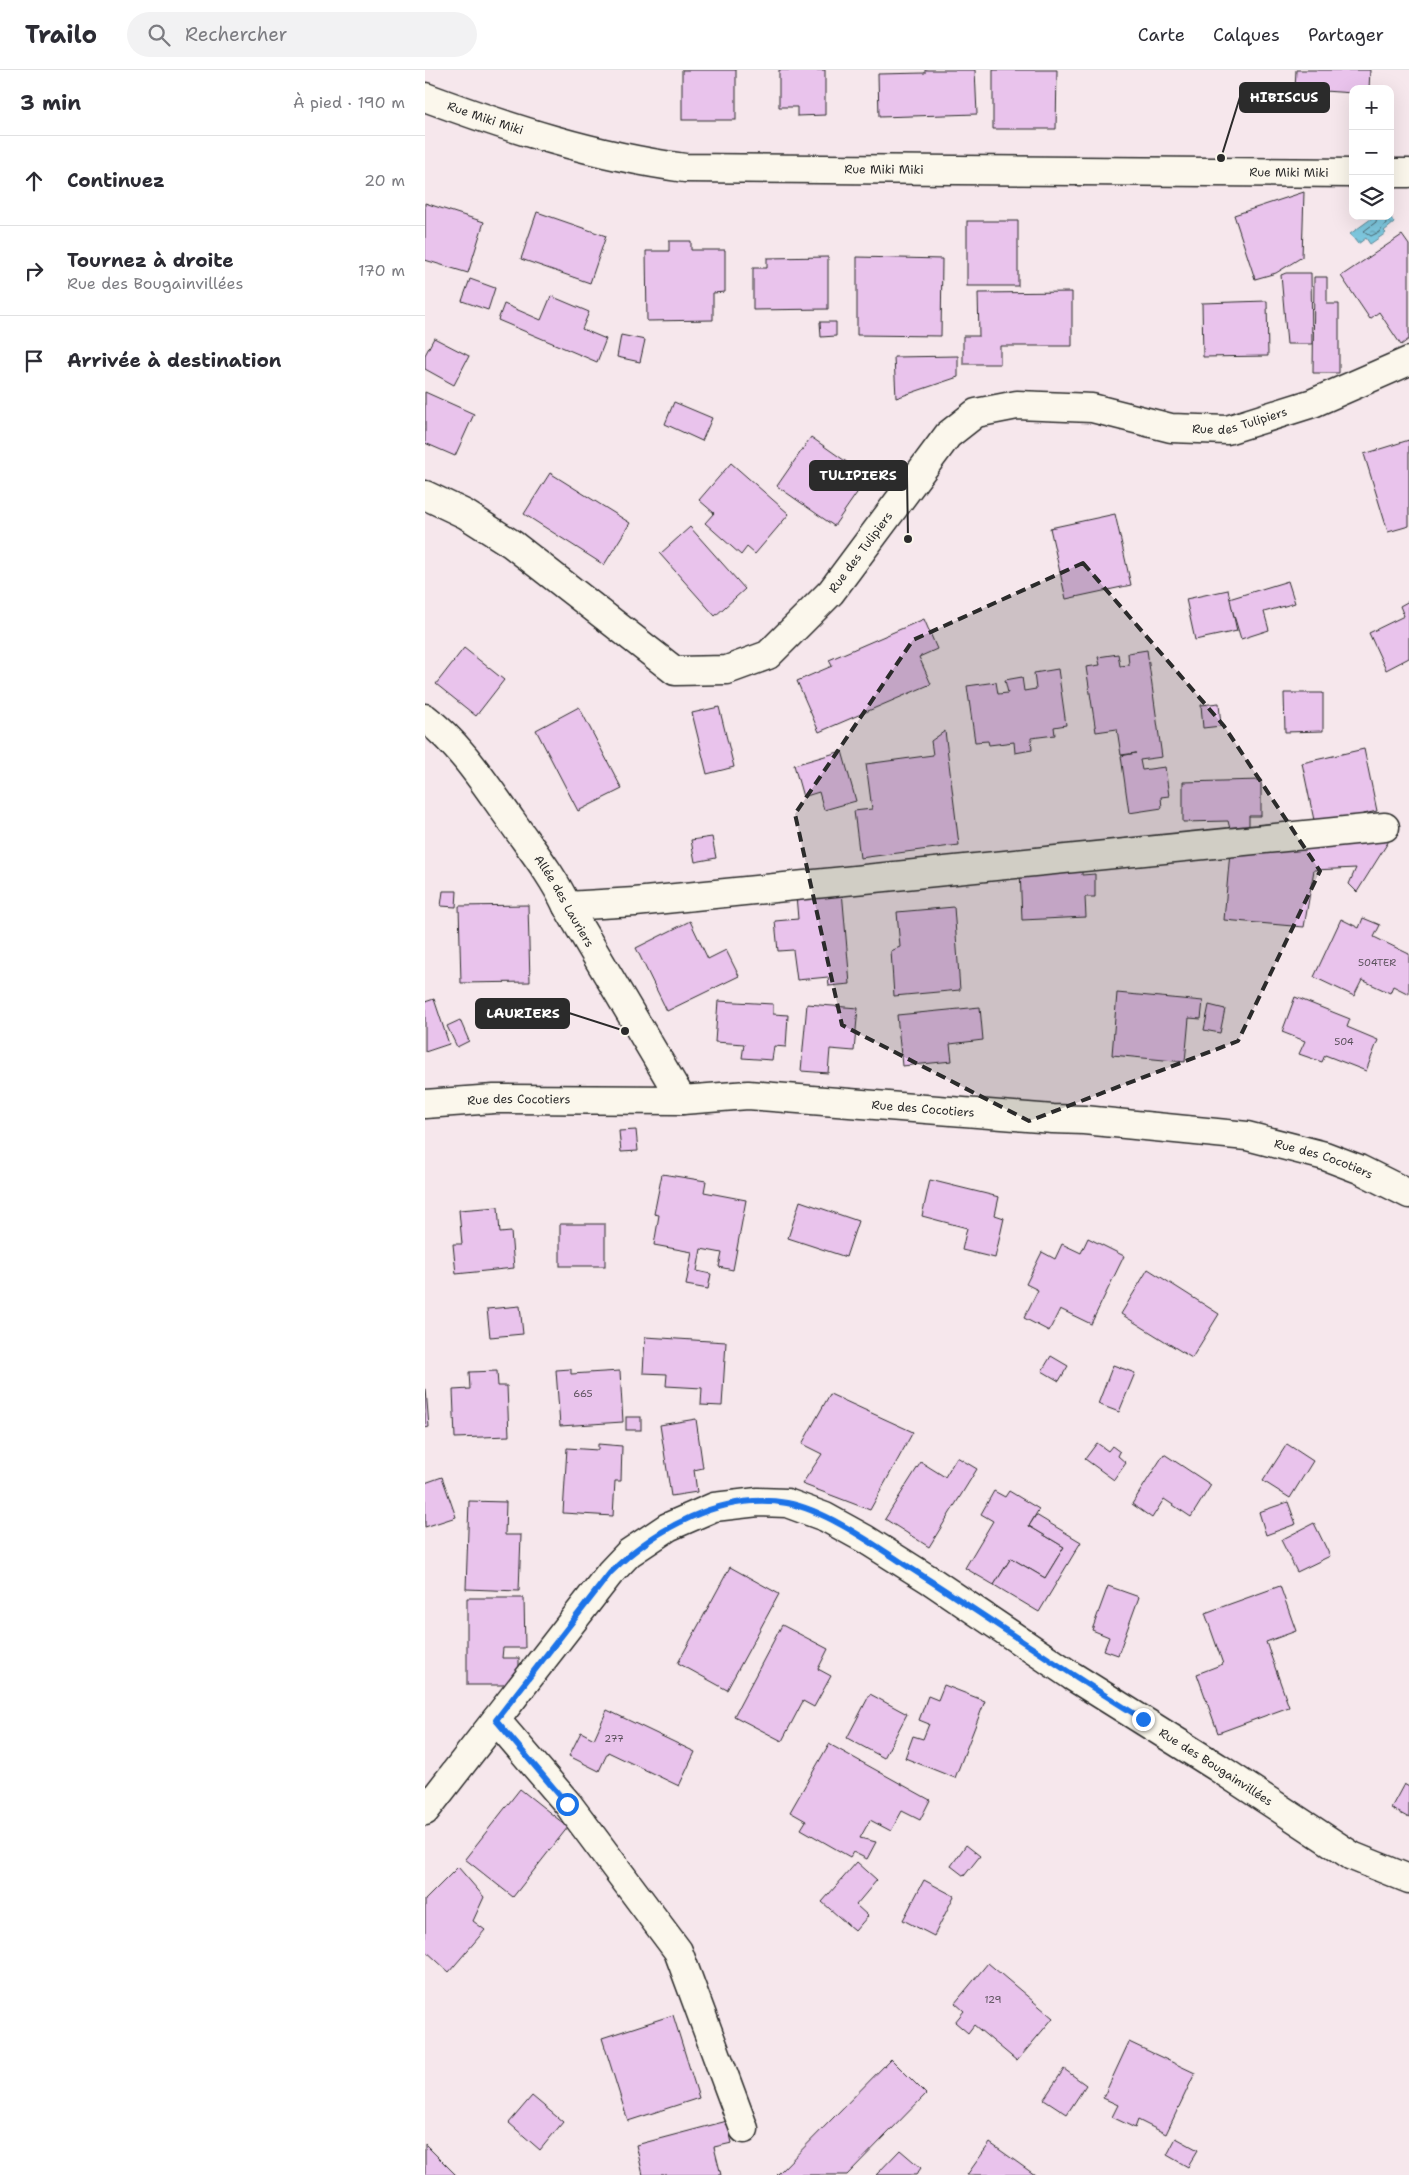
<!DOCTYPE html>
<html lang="fr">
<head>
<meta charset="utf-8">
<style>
  body { margin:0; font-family:"Shantell Sans",sans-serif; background:#f2f2f3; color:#2b2b33 }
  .controls { position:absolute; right:15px; top:15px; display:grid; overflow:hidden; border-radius:10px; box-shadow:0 5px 20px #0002 }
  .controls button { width:45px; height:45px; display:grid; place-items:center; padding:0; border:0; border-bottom:1px solid #e1e1e2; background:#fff; color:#2b2b33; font:25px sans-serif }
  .stop { position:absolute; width:15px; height:15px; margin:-11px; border:4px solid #1a73e8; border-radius:50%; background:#fff }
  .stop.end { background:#1a73e8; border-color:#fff; box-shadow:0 1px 5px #0008 }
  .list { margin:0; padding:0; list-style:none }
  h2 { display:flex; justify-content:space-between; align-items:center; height:65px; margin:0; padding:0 20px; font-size:21px }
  h2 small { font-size:16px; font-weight:400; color:#7c7c81 }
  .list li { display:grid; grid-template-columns:32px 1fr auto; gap:15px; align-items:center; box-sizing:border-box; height:90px; padding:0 20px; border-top:1px solid #e1e1e2 }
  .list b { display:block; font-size:19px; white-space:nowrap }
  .list p { margin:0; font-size:16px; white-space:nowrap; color:#7c7c81 }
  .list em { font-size:16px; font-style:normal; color:#7c7c81 }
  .icon { flex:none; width:28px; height:28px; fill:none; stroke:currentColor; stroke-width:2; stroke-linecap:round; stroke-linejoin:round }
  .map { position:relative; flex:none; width:984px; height:2105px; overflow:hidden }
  header { display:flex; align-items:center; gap:30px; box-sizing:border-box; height:70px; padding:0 25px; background:#fff; border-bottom:1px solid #e1e1e2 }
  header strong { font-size:24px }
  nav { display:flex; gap:28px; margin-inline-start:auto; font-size:18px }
  .search { width:350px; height:45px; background:#f2f2f3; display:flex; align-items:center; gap:12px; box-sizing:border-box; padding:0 18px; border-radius:28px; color:#7c7c81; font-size:19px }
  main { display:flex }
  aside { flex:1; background:#fff }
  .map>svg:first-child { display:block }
  .water { fill:url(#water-ripples); stroke:#5d8997 }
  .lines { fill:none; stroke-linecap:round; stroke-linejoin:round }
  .shore { stroke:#4c6a73; stroke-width:1 }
  .building { fill:#e9c3ec; stroke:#2b2b2b }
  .minor-casing { stroke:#2b2b2b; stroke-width:31 }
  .minor { stroke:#fbf7ec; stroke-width:28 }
  .route { stroke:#1a73e8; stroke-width:6 }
  .marked { fill:#2b2b2b; fill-opacity:0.2; stroke:#2b2b2b; stroke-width:4; stroke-dasharray:10 6; stroke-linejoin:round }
  .labels { text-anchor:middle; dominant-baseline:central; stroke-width:5; stroke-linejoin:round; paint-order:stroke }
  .number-label { font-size:10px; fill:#5a515b }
  .street-label { font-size:12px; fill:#2b2b2b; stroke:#fbf7ec }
  .leader { fill:none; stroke:#2b2b2b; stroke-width:2 }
  .callout-dot { fill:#2b2b2b; stroke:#fbf7ec; stroke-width:2 }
  .callout { fill:#2b2b2b; stroke:#2b2b2b; stroke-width:2 }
  .callout-label { font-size:14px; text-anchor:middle; font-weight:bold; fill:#fff }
</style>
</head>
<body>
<header>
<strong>Trailo</strong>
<div class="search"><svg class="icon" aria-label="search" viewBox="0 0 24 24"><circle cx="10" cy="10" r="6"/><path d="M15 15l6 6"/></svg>Rechercher</div>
<nav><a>Carte</a><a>Calques</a><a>Partager</a></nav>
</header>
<main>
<aside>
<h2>3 min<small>À pied · 190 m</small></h2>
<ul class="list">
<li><svg class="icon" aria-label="ahead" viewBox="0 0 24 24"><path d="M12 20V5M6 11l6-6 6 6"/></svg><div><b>Continuez</b></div><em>20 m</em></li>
<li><svg class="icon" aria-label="right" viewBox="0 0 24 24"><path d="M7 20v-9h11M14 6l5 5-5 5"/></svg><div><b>Tournez à droite</b><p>Rue des Bougainvillées</p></div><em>170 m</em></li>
<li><svg class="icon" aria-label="arrive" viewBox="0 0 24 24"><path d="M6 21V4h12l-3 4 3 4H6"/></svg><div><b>Arrivée à destination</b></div></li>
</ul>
</aside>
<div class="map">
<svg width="984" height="2105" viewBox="0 0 984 2105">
  <defs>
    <pattern id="water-ripples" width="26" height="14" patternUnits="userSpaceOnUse" patternTransform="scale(1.25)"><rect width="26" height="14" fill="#7ec8df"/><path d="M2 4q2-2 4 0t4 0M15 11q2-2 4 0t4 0" fill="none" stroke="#67a3b5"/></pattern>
  </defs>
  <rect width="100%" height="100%" fill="#f6e7ec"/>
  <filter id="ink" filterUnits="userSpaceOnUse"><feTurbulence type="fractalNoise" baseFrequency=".02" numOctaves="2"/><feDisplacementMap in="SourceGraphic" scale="10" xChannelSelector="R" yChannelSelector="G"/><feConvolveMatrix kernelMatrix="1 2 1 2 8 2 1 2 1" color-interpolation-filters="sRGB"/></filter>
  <g filter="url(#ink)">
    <!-- water -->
    <polygon class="water" points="950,146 965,146 969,153 959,161 961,163 945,174 941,168 933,174 925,164"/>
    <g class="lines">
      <!-- shore -->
      <polyline class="shore" points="952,146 951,152 939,161 946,166 954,162 961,153 960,146"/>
    </g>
    <!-- building -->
    <g class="building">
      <rect x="257" y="0" width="54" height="50"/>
      <polygon points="354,0 400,0 400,45 372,46 372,37 354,37"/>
      <polygon points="500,0 550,0 552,44 454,47 453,4 500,3"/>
      <polygon points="568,0 632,0 631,59 568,59"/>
      <polygon points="871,0 945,0 944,19 928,19 928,23 870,19"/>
      <polygon points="879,122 877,187 851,203 830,209 809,145"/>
      <polygon points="0,133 59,152 43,203 0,190"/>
      <polygon points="112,142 181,166 165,213 96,189"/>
      <rect x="542" y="151" width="51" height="65"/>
      <polygon points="977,165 984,175 984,269 976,275 954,242 945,249 916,206"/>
      <polygon points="244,171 266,171 266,180 300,180 300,222 288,223 288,250 222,251 221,181 244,181"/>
      <polygon points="403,187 403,239 328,240 328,198 342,198 342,188"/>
      <polygon points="432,187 517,189 516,266 432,265"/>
      <polygon points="861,203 886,203 887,274 862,274 856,205"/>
      <polygon points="889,207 902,207 902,234 914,234 914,303 888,303"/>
      <polygon points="45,209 70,218 63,240 37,231"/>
      <polygon points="647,222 647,276 575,276 575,294 538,294 538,266 554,266 553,223"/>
      <polygon points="126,226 164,242 157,259 181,269 172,292 73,250 79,234 116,250"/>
      <polygon points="842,231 843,286 778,287 777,233"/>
      <polygon points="395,252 411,252 411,266 396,267"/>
      <polygon points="196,265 220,270 215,292 192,287"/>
      <polygon points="9,268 44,286 29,315 0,299 0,285"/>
      <polygon points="533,286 533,307 471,328 469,287"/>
      <polygon points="0,322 49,344 30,386 0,373"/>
      <polygon points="249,332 287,348 277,371 240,354"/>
      <polygon points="386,367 443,407 409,456 352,416"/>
      <polygon points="984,370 984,456 963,462 939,384"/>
      <polygon points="306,393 364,444 330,484 322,477 316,485 280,453 289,443 274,430"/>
      <polygon points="125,403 205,453 179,495 99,444"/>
      <polygon points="690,444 706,515 641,529 625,458"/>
      <polygon points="265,457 320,519 290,546 235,484"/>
      <polygon points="863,511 870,533 839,542 844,560 816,569 804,529"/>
      <polygon points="803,520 812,561 770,570 761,529"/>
      <polygon points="984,531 984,588 961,600 944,563 979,546 975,536"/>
      <polygon points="499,549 512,579 494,587 506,614 394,662 372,611 407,596 404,590"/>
      <polygon points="39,578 79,610 51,646 11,614"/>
      <polygon points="722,580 737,687 715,690 717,700 740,697 744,726 736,727 737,738 704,743 696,686 711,683 696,685 692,659 671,662 661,597 675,595 673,587 693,584 695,596 704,595 703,583"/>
      <polygon points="633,599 641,655 629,657 630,665 606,668 607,680 590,683 589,672 564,675 563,671 550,672 542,616 571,612 573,624 583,623 580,610 597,607 599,621 611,619 609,603"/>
      <polygon points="859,623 898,623 898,661 860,662"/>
      <polygon points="794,633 796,656 778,658 776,635"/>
      <polygon points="154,637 197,719 153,741 111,660"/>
      <polygon points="294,637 309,697 282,704 267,643"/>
      <polygon points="520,661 534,775 435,788 429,741 447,739 441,694 508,685 506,671"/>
      <polygon points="939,679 952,741 890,755 877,693"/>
      <polygon points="417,681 431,731 399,740 394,722 378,727 369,695"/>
      <polygon points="836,710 836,746 824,746 824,758 805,759 803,751 758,752 758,712"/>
      <polygon points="967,766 932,822 924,814 931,798 889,800 879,857 799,850 805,782"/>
      <polygon points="287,767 291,788 270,792 266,770"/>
      <polygon points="657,796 657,805 670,804 670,827 660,827 661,847 597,850 595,799"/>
      <polygon points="18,821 32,821 31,837 16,836"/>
      <polygon points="417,821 425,914 404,916 403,907 372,910 368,880 353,881 350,851 373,849 371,825"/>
      <polygon points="103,835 105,912 36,913 34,836"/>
      <polygon points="529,837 535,920 469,926 466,881 475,877 472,842"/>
      <polygon points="938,848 955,855 949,867 984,884 984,924 968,916 965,923 937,910 929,926 889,907 916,849 934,858"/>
      <polygon points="265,851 283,889 301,880 314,906 242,941 211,878"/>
      <polygon points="692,923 778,931 776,949 764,948 760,992 687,985"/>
      <polygon points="870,927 925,949 922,957 953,970 941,1001 900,985 897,992 874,984 880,971 857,962"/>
      <polygon points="9,929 24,974 0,982 0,932"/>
      <polygon points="293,931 348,934 348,944 363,945 361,977 349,976 347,990 317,988 319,974 290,972"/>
      <polygon points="382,934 433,938 429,981 405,979 403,1003 376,1001"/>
      <polygon points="784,935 800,939 795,963 779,960"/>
      <polygon points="555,937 558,970 525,974 527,991 477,996 472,945"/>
      <polygon points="35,950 44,971 32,977 22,956"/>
      <polygon points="211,1060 213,1081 196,1082 194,1061"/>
      <polygon points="237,1104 281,1111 279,1122 321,1130 308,1200 294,1197 297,1183 276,1179 272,1201 286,1204 283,1219 261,1215 267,1182 229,1175 234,1145 229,1144"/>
      <polygon points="505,1110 574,1127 570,1145 579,1148 570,1188 537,1180 542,1158 497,1146"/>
      <polygon points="375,1131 433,1151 421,1187 363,1168"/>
      <polygon points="73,1137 75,1163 86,1162 89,1198 31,1204 28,1174 37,1174 34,1140"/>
      <rect x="135" y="1154" width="45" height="42"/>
      <polygon points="663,1168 699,1186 666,1254 635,1239 624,1261 599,1248 613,1220 601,1214 617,1182 630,1189 637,1174 656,1183"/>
      <polygon points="723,1199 794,1244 767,1288 696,1244"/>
      <polygon points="95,1236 98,1264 65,1267 62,1239"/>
      <polygon points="220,1267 301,1272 297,1336 276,1335 277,1318 241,1316 242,1304 218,1303"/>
      <polygon points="626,1286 643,1296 634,1311 617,1301"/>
      <polygon points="688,1295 710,1303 694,1342 673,1334"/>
      <polygon points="146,1299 146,1304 195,1301 198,1352 135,1356 131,1300"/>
      <polygon points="72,1301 73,1316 82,1316 84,1366 30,1368 28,1320 45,1319 44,1302"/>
      <polygon points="1,1319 4,1357 0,1358 0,1319"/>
      <polygon points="405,1324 488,1362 445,1440 377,1414 397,1384 377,1374"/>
      <rect x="201" y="1347" width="15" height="13"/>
      <polygon points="271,1349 278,1398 269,1400 272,1422 246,1426 235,1355"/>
      <polygon points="672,1373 683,1381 687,1376 695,1382 693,1386 701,1393 689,1410 660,1389"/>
      <polygon points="173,1374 197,1376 196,1411 190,1411 188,1446 138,1443 142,1378 173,1380"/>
      <polygon points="862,1374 888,1391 865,1428 838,1411"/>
      <polygon points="739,1384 786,1415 766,1447 739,1429 727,1448 707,1434"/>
      <polygon points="532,1387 552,1399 504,1477 460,1449 496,1392 520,1407"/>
      <polygon points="17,1407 31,1447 0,1457 0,1413"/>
      <polygon points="569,1421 580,1427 584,1421 614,1439 604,1456 639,1477 620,1508 586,1488 569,1515 540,1498 568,1451 556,1444"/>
      <polygon points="44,1431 81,1432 80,1465 96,1465 94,1521 41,1519"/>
      <polygon points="863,1432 871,1454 841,1465 834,1442"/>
      <polygon points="611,1445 656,1472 614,1542 569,1515 586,1488 620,1508 639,1477 604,1456"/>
      <polygon points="889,1453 905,1486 872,1502 856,1470"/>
      <polygon points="305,1497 354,1524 302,1620 253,1593"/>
      <polygon points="683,1516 714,1527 693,1585 679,1580 684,1567 667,1560"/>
      <polygon points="855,1516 871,1561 841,1572 864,1637 793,1663 772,1604 798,1594 780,1543"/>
      <polygon points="42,1528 99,1528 100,1578 78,1578 77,1588 94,1588 94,1615 42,1615"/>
      <polygon points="357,1555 403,1579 393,1599 406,1606 389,1637 378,1631 357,1671 309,1646"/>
      <polygon points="519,1615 560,1631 530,1708 480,1688 488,1666 498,1669 504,1654 494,1650 503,1626 513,1630"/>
      <polygon points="445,1624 482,1644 459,1688 422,1668"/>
      <polygon points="182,1640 270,1682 254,1716 183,1682 174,1701 144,1686 156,1662 169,1669"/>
      <polygon points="404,1674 505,1730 495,1750 477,1741 466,1761 445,1750 435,1768 451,1772 442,1789 428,1782 425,1787 376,1759 381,1751 365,1742"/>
      <polygon points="979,1714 984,1717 984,1748 966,1738"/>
      <polygon points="95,1719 143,1757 88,1827 40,1789"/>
      <polygon points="541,1775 555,1786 539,1806 526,1796"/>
      <polygon points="432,1792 452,1810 431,1835 443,1846 430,1861 397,1832"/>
      <polygon points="33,1797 59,1827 48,1851 60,1860 24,1902 0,1880 0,1830"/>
      <polygon points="499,1810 529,1826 509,1866 478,1850"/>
      <polygon points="563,1893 628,1948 592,1991 549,1955 543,1963 530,1952 539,1941 530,1933"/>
      <polygon points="248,1945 274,2028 203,2051 177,1968"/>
      <polygon points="704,1972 770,2003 741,2064 713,2050 710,2058 687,2047 693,2035 678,2028"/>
      <polygon points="466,1989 501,2024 422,2105 352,2105"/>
      <polygon points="639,1999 661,2015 642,2044 619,2029"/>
      <polygon points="107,2026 138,2052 115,2080 84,2053"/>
      <polygon points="302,2051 307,2073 289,2077 296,2105 218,2105 211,2075"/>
      <polygon points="751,2068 773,2080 763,2097 742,2085"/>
      <polygon points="565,2073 610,2105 542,2105"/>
      <polygon points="0,2074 31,2105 0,2105"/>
      <polygon points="475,2080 496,2098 491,2105 451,2105"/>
    </g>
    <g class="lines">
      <defs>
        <g id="minor">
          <path id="s1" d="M0 27C84 58 170 86 260 98L928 103"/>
          <polyline points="965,103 984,103"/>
          <path id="s2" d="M0 425 40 444 87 474 250 601 302 600 343 585 406 522 523 365 551 343 592 335 667 338 746 358 802 360 888 333 984 291"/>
          <path id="s3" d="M0 648C36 675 62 717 88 753 107 780 128 806 142 836L257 1030"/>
          <polyline points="142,836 210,832 960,757"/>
          <path id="s4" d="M0 1034 69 1029 257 1030 323 1025 628 1049 659 1050 822 1066 900 1086 934 1099 984 1124"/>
          <polyline points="71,1650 143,1734 253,1881 319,2059"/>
          <path id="s5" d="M0 1741 185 1503 204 1483 243 1457 289 1437 333 1432 362 1433 400 1447 440 1469 505 1510 647 1606 792 1697 927 1786 984 1809"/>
        </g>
      </defs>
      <!-- minor casing -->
      <use href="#minor" class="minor-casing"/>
      <!-- minor -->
      <use href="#minor" class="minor"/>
    </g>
  </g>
  <g class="lines" filter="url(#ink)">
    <!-- route -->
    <path class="route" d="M142 1734 71 1650 185 1503C229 1459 298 1421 362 1433 400 1440 447 1473 479 1494 560 1545 637 1600 718 1649"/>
  </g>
  <!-- marked area -->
  <path class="marked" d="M658 493 799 656 895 801 813 971 604 1051 417 955 370 744 488 570Z"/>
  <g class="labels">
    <!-- number labels -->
    <g class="number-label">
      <text x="952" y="892">504TER</text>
      <text x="919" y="971">504</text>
      <text x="158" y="1323">665</text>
      <text x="189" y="1668">277</text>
      <text x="568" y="1929">129</text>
    </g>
    <!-- street labels -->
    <g class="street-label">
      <text stroke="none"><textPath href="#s1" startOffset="64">Rue Miki Miki</textPath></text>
      <text stroke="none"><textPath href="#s1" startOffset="469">Rue Miki Miki</textPath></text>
      <text stroke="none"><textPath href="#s1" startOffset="874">Rue Miki Miki</textPath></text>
      <text stroke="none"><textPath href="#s2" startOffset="991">Rue des Tulipiers</textPath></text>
      <text stroke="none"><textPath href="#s2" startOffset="541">Rue des Tulipiers</textPath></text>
      <text stroke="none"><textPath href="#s3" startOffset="231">Allée des Lauriers</textPath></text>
      <text stroke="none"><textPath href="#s4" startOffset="94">Rue des Cocotiers</textPath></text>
      <text stroke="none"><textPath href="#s4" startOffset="499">Rue des Cocotiers</textPath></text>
      <text stroke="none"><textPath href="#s4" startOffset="904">Rue des Cocotiers</textPath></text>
      <text stroke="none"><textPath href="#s5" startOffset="1004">Rue des Bougainvillées</textPath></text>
    </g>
  </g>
  <!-- callouts -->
  <path class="leader" d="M796 88L815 27M483 469L482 406M200 961L144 943"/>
  <g class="callout-dot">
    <circle cx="796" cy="88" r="5"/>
    <circle cx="483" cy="469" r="5"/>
    <circle cx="200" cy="961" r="5"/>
  </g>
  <g class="callout">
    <rect x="815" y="13" width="89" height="29" rx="5"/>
    <rect x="385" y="391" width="97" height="29" rx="5"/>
    <rect x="51" y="929" width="93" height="29" rx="5"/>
  </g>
  <g class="callout-label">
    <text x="859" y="32">HIBISCUS</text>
    <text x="433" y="410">TULIPIERS</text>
    <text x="98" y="948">LAURIERS</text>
  </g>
</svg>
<div class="controls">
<button>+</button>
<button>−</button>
<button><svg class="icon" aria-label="layers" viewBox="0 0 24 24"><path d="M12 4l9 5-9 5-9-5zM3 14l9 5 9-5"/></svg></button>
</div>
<div class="stop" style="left:142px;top:1734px"></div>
<div class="stop end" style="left:718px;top:1649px"></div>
</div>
</main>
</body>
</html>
